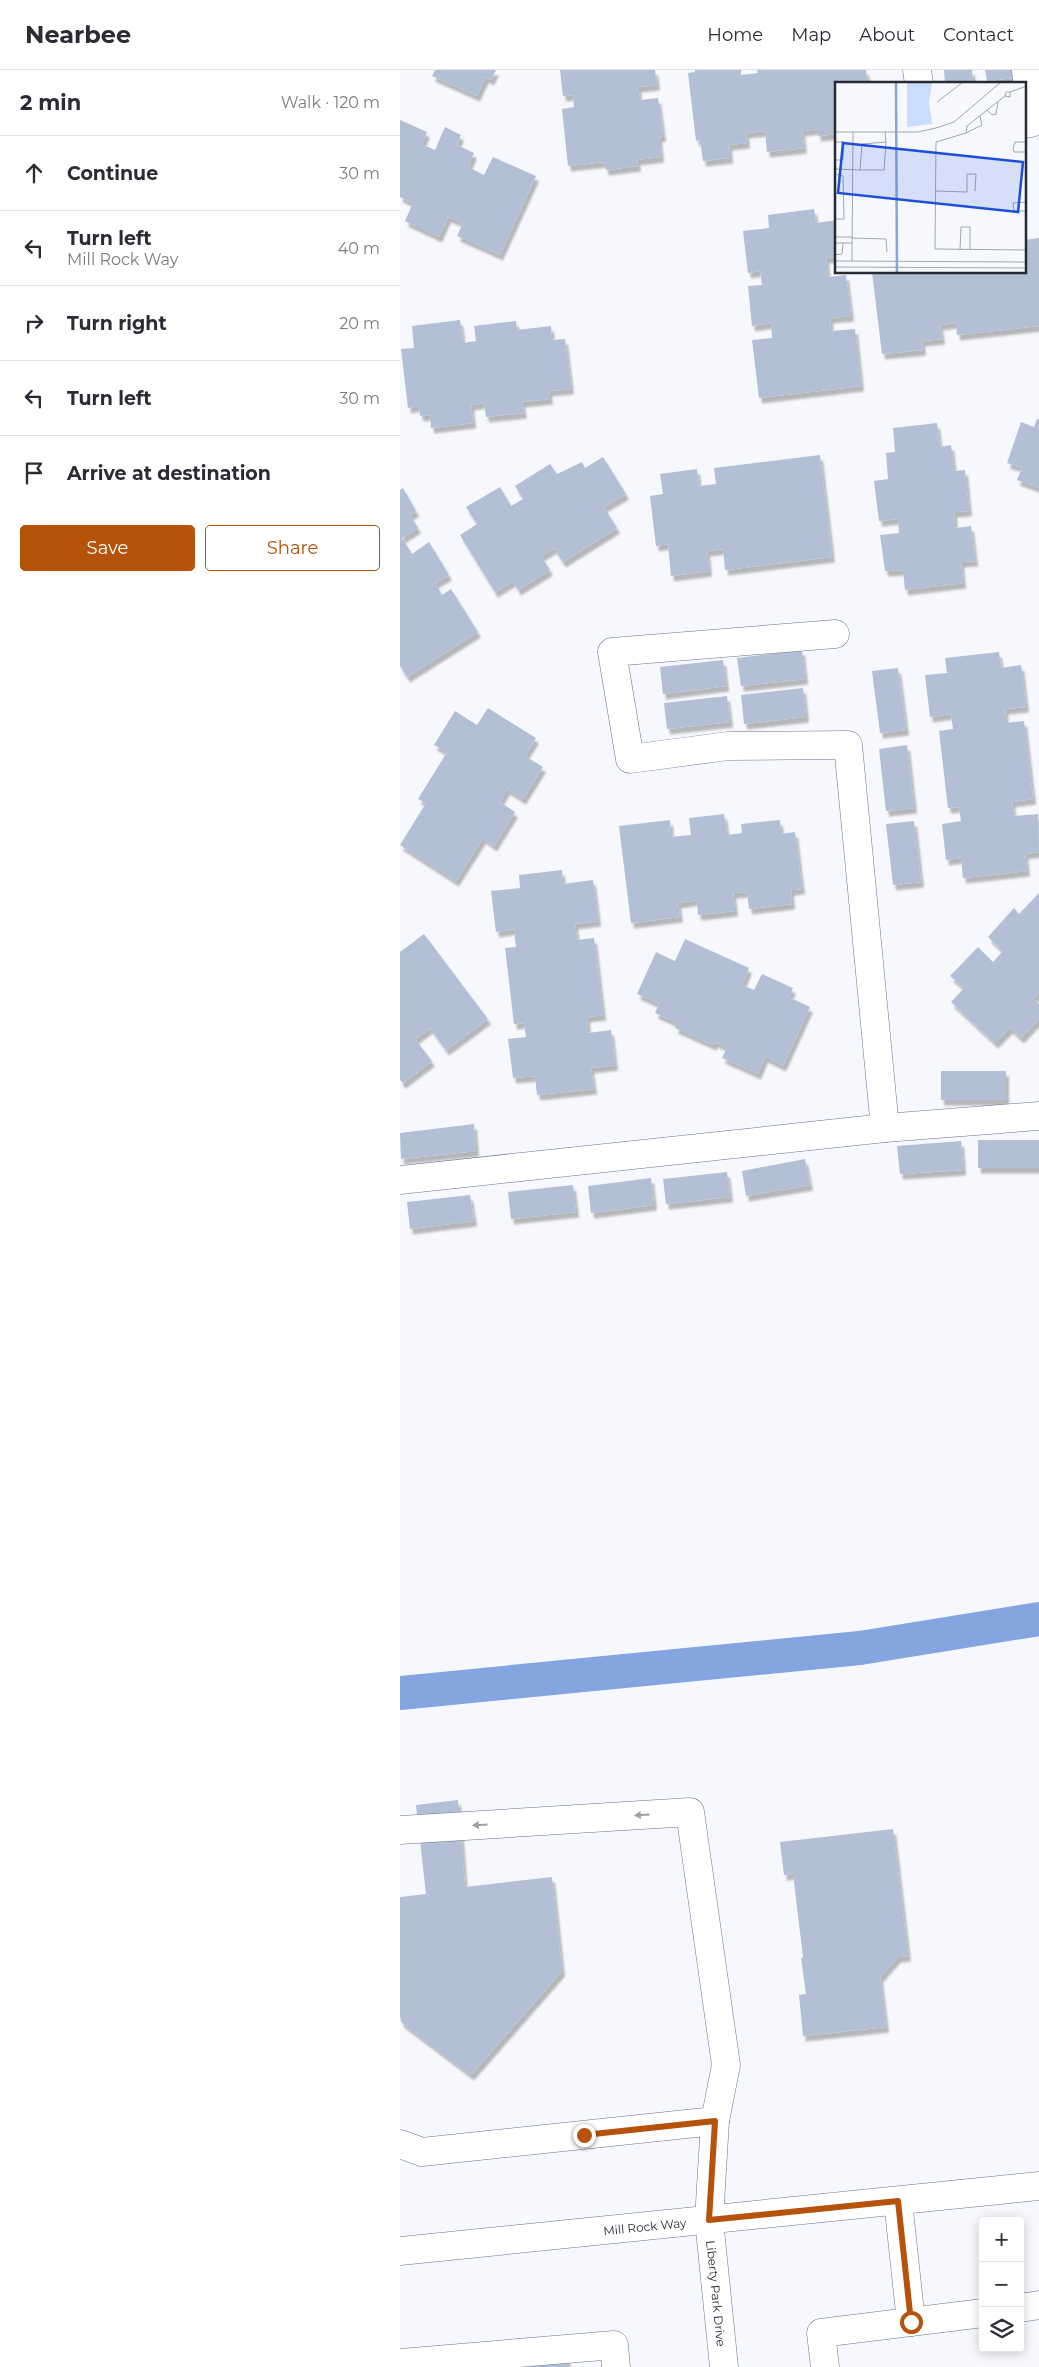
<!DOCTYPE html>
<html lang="en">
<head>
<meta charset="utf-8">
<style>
  body { margin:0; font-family:Montserrat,sans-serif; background:#f2f2f3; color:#2b2b33 }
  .controls { position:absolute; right:15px; bottom:15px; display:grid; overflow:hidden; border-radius:5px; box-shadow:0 2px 12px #0003 }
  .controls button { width:45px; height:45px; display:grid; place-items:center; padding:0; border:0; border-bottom:1px solid #e1e1e2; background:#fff; color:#2b2b33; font:25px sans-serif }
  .stop { position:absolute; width:15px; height:15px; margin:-11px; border:4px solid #b45309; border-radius:50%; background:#fff }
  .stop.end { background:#b45309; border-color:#fff; box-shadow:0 1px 5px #0008 }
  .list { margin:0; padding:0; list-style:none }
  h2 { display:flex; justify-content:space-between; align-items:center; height:65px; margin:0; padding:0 20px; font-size:21px }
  h2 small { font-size:16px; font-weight:400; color:#7c7c81 }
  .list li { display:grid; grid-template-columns:32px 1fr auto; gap:15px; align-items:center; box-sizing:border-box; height:75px; padding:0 20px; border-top:1px solid #e1e1e2 }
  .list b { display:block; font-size:19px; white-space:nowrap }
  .list p { margin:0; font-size:16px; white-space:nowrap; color:#7c7c81 }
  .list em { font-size:16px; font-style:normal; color:#7c7c81 }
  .actions { display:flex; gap:10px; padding:15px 20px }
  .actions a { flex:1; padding:11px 0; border:1px solid #b45309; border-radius:5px; text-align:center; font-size:18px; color:#b45309 }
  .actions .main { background:#b45309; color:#fff }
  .icon { flex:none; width:28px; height:28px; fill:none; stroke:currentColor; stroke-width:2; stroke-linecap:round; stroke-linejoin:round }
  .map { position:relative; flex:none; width:639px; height:2297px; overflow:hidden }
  header { display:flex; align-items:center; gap:30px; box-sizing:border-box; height:70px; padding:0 25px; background:#fff; border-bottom:1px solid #e1e1e2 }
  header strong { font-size:24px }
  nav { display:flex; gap:28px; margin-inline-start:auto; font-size:18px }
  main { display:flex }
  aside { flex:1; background:#fff }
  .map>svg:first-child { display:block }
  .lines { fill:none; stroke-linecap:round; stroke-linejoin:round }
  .canal { stroke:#84a5df; stroke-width:34 }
  .building { fill:#b3bfd5; filter:url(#shadow) }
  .minor-casing { stroke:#697488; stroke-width:29 }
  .minor { stroke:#fff; stroke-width:28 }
  .oneway { fill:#9da0a3 }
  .route { stroke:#b45309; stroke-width:6 }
  .labels { text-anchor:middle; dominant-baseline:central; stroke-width:4; stroke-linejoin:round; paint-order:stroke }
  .street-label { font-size:12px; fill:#262b33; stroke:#fff }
  .inset-river { fill:none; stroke:#84a5df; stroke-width:2.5 }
  .inset-road { fill:none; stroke:#a3a6ac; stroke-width:1 }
  .view { fill:#1d4ed8; fill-opacity:0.15; stroke:#1d4ed8; stroke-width:2.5 }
  .inset-edge { fill:none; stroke:#262b33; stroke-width:2.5 }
</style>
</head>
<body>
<header>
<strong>Nearbee</strong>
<nav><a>Home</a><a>Map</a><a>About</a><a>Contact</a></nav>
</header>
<main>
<aside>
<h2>2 min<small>Walk · 120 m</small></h2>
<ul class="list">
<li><svg class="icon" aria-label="ahead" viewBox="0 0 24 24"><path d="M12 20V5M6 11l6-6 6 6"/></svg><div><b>Continue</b></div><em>30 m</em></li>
<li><svg class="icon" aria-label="left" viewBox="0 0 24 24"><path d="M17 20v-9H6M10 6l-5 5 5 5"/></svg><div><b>Turn left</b><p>Mill Rock Way</p></div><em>40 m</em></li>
<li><svg class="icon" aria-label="right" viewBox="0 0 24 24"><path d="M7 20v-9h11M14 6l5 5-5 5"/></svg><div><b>Turn right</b></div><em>20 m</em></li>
<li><svg class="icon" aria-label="left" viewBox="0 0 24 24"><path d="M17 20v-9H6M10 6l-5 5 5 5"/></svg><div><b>Turn left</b></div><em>30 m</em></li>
<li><svg class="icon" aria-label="arrive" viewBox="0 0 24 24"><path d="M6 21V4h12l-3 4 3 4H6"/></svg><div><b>Arrive at destination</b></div></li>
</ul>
<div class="actions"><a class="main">Save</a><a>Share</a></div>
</aside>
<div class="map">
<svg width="639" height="2297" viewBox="0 0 639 2297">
  <defs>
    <filter id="shadow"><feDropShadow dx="3" dy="5.5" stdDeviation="1" flood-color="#0004"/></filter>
  </defs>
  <rect width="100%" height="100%" fill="#f6f8fd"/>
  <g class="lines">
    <!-- canal -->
    <polyline class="canal" points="0,1623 460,1578 639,1549"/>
  </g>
  <!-- building -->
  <g class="building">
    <polygon points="35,0 96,0 91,10 86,7 77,26 32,6"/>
    <polygon points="160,0 255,0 257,15 238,17 240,30 258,28 263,66 259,67 261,87 237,90 238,96 206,100 204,92 168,96 162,39 174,37 173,25 163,26"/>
    <polygon points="295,0 341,0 341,5 358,3 357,0 466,0 468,14 437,14 437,64 418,66 417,59 402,61 404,78 367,82 365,61 346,63 347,73 329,75 330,88 303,91 300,70 296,71 288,3 295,2"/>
    <polygon points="544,0 572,0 573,13 545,14"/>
    <polygon points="585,0 613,0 614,8 587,11"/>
    <polygon points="0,50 27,62 22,74 35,80 45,57 61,65 57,75 74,83 68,97 84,105 93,87 136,106 100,185 57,166 63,153 48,147 39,167 5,151 13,133 0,127"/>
    <polygon points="414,139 416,153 437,150 437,187 426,188 428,207 446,205 451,246 430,248 431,261 455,259 461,316 359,328 352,270 372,268 371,253 352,256 348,216 362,215 360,201 348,203 343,161 369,158 368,145"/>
    <polygon points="639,168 639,256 557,265 556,253 540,255 542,269 522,271 523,280 482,284 472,202 625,202 625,170"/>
    <polygon points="60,250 63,273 76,271 74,256 116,251 117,260 151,256 152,270 165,269 171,319 149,321 150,329 122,332 124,343 86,347 84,333 71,335 73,353 31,358 30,345 20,346 19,336 8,338 1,279 14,278 12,256"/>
    <polygon points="637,349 639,349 639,418 617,410 622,398 607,393 621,352 634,357"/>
    <polygon points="537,353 540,377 551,375 554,401 565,400 569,441 554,442 555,458 571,456 575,491 561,492 563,513 505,520 503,500 485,501 480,465 499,463 498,449 479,451 474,411 488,409 486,383 495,382 493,358"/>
    <polygon points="420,385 432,487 325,500 323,479 307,481 309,501 271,506 268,474 256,476 250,426 263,424 260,404 297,399 299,416 316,414 314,398"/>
    <polygon points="203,387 226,424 204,437 217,458 163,492 154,478 141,486 150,500 118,520 113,511 95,522 60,465 77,454 66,437 100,417 111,436 123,429 115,416 150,394 157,404 182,392 185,398"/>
    <polygon points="3,418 16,441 10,445 18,458 2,468 12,484 29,472 49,505 35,513 42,525 51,519 78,562 7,607 0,596 0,420"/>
    <polygon points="402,580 405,609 341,616 337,588"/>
    <polygon points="599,582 601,598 621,595 626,637 605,639 606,653 624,651 633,729 612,732 614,746 638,744 639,782 625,784 627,801 563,808 561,788 546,790 542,754 561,751 559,737 548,738 539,661 553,659 551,644 530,647 525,605 547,603 545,588"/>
    <polygon points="323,590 326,616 263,624 260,597"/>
    <polygon points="498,598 506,660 480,663 472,601"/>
    <polygon points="403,618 406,647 344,654 341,625"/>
    <polygon points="327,626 330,652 267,659 264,633"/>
    <polygon points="88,638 136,668 125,686 143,697 123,729 107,719 100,732 115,742 94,776 83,768 56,811 0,775 26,733 18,729 47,682 34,675 55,641 77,655"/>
    <polygon points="507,675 514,738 486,741 479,679"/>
    <polygon points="324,744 327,765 342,763 341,754 380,750 381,764 395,762 402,819 391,820 392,834 349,839 347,822 333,823 335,841 298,845 297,830 278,833 280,847 231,853 219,756 270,750 271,767 291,765 289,748"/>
    <polygon points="514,751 521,812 493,815 486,754"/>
    <polygon points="162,800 163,814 193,810 198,851 175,854 177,870 194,868 203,945 187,947 188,963 211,960 215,995 191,998 194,1019 137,1025 135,1006 113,1008 108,969 126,967 124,953 114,954 105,878 116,877 114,859 96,862 91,821 120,818 119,805"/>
    <polygon points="639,823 639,923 633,929 639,934 639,949 621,968 610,958 595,973 551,932 564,918 550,906 578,877 593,892 603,881 588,867 614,838 619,844"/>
    <polygon points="24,864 88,949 46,980 30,958 15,969 32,991 3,1013 0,1010 0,882"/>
    <polygon points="285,869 349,898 342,915 354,920 362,904 393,918 389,927 410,937 383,996 365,987 358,1004 322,988 327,977 315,972 313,975 275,958 277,953 255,943 259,934 237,924 256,882 275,891"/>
    <rect x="541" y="1001" width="65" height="29"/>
    <polygon points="74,1054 76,1081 1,1089 0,1063"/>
    <rect x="578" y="1070" width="61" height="28"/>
    <polygon points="561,1071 563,1100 500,1104 497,1076"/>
    <polygon points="405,1089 410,1115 346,1126 342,1101"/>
    <polygon points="327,1102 330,1127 266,1134 263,1109"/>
    <polygon points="251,1108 254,1135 191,1143 188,1116"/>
    <polygon points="173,1115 176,1142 111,1149 108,1122"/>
    <polygon points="70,1125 74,1151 10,1159 7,1132"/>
    <polygon points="58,1730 65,1817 152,1807 162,1901 71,2005 1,1952 0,1944 0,1827 26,1824 16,1735"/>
    <polygon points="493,1759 508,1886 498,1887 480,1907 486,1957 403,1966 399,1925 406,1924 401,1888 403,1887 393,1804 384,1805 380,1772"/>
    <polygon points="167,2287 168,2297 120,2297 119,2292"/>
  </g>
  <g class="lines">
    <defs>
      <g id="minor">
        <polyline points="517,0 519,14"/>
        <polyline points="625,54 631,53 626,0"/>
        <polyline points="435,564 212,582 230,689 328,676 448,675 485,1058"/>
        <polyline points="0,1110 485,1058 639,1046"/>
        <polyline points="0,1760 290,1742 326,1995 315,2051"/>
        <path id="s1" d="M0 2074 22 2082 315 2051 309 2150 324 2297"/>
        <polyline points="498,2131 511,2252"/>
        <path id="s2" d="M0 2181 639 2116"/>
        <polyline points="620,2238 639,2235"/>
        <polyline points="0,2293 214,2275 216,2297"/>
        <polyline points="425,2297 421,2263 583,2243"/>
      </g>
    </defs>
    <!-- minor casing -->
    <use href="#minor" class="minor-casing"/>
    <!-- minor -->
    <use href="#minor" class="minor"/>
  </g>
  <!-- one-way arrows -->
  <defs><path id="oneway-solid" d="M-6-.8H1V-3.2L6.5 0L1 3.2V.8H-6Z" transform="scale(1.25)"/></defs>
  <g class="oneway">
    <use href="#oneway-solid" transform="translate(242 1745) rotate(176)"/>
    <use href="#oneway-solid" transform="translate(80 1755) rotate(176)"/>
  </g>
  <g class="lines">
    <!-- route -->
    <polyline class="route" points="184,2065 315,2051 309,2150 498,2131 511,2252"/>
  </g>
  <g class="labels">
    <!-- street labels -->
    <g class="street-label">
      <text stroke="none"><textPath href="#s2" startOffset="246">Mill Rock Way</textPath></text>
      <text stroke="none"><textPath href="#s1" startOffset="491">Liberty Park Drive</textPath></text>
    </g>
  </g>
  <!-- overview -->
  <g transform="translate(435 12)">
    <rect width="191" height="191" fill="#f6f8fd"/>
    <path d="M72 0H97L94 20 97 42 72 45Z" fill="#cbddfd"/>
    <path class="inset-river" d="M61 0 62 191"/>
    <path class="inset-road" d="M175 10 192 4M170 14 171 10H175V15L170 14 132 44 131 51 101 60 100 167 192 168M102 20 128 0M152 28 157 33 161 32 163 20M0 50H83L101 46 119 40 166 0M131 51 147 43 145 34M0 60H9L8 78H0M192 60H180L178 67 179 70H192M0 87 25 88 27 62 51 60 50 50M25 88H49L51 60M0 92 8 94 9 137H0M101 109 132 110V92H141L140 109M192 120 178 121 179 129H192M0 155H17M17 156 51 157 52 170M0 161H17M125 168 126 145H135V168M0 173 7 172 8 161M0 179 192 180M17 179 18 50M0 185 192 186"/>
    <path class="view" d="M8 61 188 80 183 130 3 111Z"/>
    <rect width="191" height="191" class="inset-edge"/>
  </g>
</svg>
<div class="controls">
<button>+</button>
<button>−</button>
<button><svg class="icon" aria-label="layers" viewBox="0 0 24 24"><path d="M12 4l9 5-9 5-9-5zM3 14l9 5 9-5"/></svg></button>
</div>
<div class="stop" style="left:511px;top:2252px"></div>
<div class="stop end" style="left:184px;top:2065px"></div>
</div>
</main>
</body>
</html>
